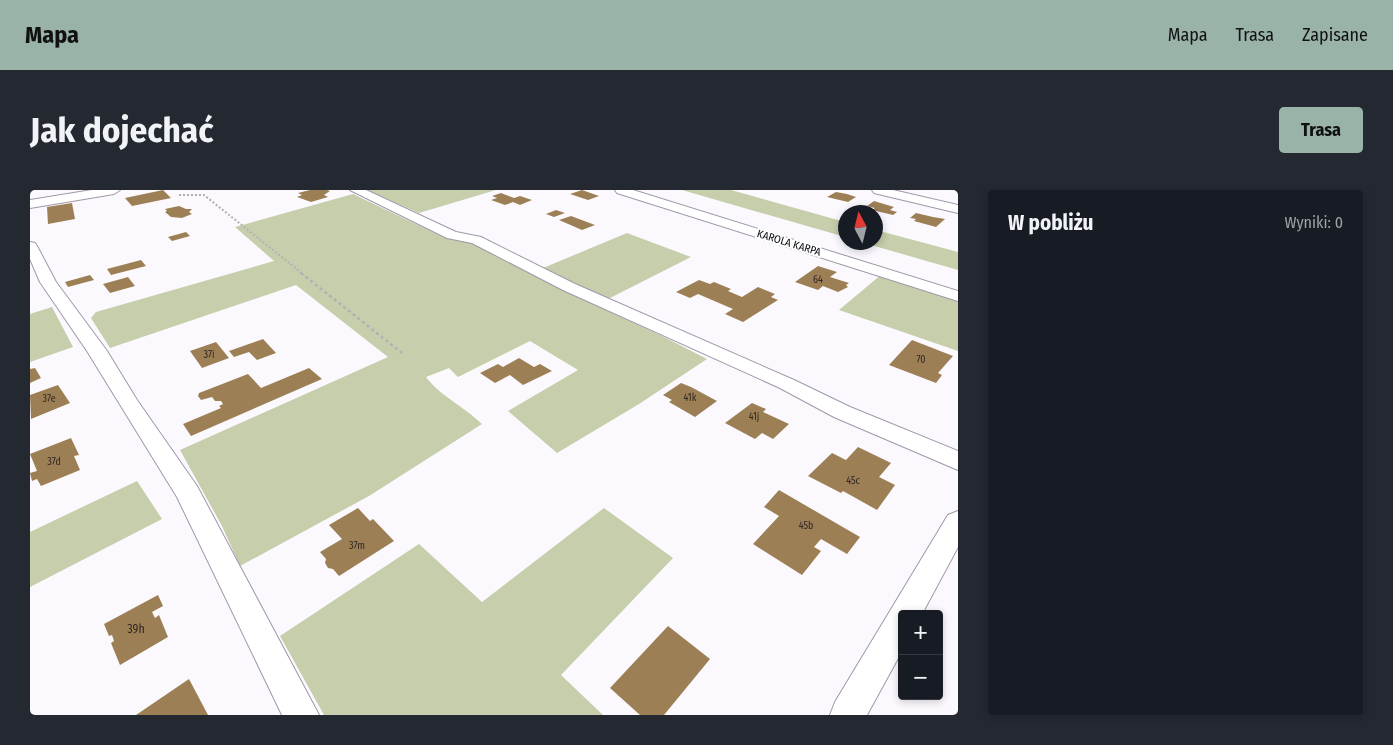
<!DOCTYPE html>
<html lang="pl">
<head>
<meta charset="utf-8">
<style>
  body { margin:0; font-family:"Fira Sans Condensed",sans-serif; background:#242831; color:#f1f3f6 }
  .controls { position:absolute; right:15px; bottom:15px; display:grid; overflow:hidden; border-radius:5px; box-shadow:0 2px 8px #0003 }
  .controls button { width:45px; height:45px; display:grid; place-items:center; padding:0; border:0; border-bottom:1px solid #363941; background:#171b24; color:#f1f3f6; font:25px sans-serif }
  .compass { position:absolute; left:808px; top:15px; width:45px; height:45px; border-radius:50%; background:#171b24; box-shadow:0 2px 8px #0003; rotate:353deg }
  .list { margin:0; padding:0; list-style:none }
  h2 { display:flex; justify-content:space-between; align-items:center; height:65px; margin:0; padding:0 20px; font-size:21px }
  h2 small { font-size:16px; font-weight:400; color:#9ea1a6 }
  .map { position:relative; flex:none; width:928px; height:525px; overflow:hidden; border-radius:5px }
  header { display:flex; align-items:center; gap:30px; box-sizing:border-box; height:70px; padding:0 25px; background:#99b3a9; color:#111 }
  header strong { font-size:24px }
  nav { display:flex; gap:28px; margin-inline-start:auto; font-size:18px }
  .intro { display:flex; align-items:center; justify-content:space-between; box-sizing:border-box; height:120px; padding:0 30px }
  h1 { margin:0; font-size:35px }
  .button { padding:12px 22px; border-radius:5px; background:#99b3a9; color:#111; font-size:18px; font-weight:700 }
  main { display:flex; gap:30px; padding:0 30px }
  aside { flex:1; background:#171b24; border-radius:5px; box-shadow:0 2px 8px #0003 }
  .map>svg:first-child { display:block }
  .green { fill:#c6ceab }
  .building { fill:#9d7f56 }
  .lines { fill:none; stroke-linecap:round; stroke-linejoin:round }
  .minor-casing { stroke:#a097a9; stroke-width:2 }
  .path-far1 { stroke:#b3b0b5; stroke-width:2; stroke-dasharray:2 2; stroke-linecap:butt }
  .path { stroke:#b3b0b5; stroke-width:2.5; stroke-dasharray:3 3; stroke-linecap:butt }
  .minor { fill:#fff; fill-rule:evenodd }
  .labels { text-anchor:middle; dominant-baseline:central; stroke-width:4; stroke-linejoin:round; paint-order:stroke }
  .number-label { font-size:10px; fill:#312722 }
  .far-street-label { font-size:11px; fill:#0d0a10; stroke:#fff }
  .near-number-label { font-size:12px; fill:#312722 }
</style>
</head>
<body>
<header>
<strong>Mapa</strong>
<nav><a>Mapa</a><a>Trasa</a><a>Zapisane</a></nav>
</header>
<div class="intro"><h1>Jak dojechać</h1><a class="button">Trasa</a></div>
<main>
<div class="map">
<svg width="928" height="525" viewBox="0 0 928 525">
  <rect width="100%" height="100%" fill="#fbf9fd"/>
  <!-- green -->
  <g class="green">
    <polygon points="336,0 466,0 389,23"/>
    <polygon points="652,0 701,0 815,32 815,47"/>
    <path d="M323 4 413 47 442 53 463 63 524 96 632 146 677 169 609 214 527 263 478 221 548 180 500 151 428 187 419 178 396 187C410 206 435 217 452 234L339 306 210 376 192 336 150 260 358 167 266 95 80 158 61 128 66 122 244 71 205 37Z"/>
    <polygon points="846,40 928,62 928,80 834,53 846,52"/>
    <polygon points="597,43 661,67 578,109 513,78"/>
    <polygon points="852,84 928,108 928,161 809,120"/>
    <polygon points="22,117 43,157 0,172 0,124"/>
    <polygon points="107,291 132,329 0,397 0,342"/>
    <polygon points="574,318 643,368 531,485 573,525 294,525 250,446 389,354 452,412"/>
  </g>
  <!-- building -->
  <g class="building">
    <polygon points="133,0 141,8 102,16 95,8"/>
    <polygon points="280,0 297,0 300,1 294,5 298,7 281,12 267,7 272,5 268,3"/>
    <polygon points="552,0 569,6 558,10 540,4"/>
    <polygon points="806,2 817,4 826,7 818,12 797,7"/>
    <polygon points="471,3 484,8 490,6 502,10 490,15 483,12 475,15 461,10 467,8 462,6"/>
    <polygon points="844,11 864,17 860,20 867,22 863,25 842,20 845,18 837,16"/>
    <polygon points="42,13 45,29 18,34 17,17"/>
    <polygon points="149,16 156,19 162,19 159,22 162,24 152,28 141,27 135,22 137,21 135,19"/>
    <polygon points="526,20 535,23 524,27 516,24"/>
    <polygon points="886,23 903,27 915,29 906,37 884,31 886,29 880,28"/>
    <polygon points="541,26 565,35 552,40 529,30"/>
    <polygon points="156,42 160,46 142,51 138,47"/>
    <polygon points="111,70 116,76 81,85 77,79"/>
    <polygon points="788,76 807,82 800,87 819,93 816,95 818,97 808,102 793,96 788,100 765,92"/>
    <polygon points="60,85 64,90 38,97 35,92"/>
    <polygon points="98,87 105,96 80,103 73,94"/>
    <polygon points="669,90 680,94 684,92 701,99 698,101 712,107 728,97 745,104 741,107 748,110 713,132 695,124 703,119 668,104 660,108 646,102"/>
    <polygon points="233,149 246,163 227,170 219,162 204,167 199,161"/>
    <polygon points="882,150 923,166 908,183 912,185 906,193 859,175"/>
    <polygon points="186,152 199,168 172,178 160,161"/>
    <polygon points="489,168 504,177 510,174 522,181 493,195 480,185 465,193 450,183 468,174 473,177"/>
    <polygon points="5,178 11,188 0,193 0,179"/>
    <polygon points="279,178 292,189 161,246 153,234 191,218 189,216 193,214 191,211 185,211 182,207 171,210 168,206 169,203 218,184 231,198"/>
    <polygon points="651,193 661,197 687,211 665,227 639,212 642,210 633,205"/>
    <polygon points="28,195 40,213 1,229 0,205"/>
    <polygon points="722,213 736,219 733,222 759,234 743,249 732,243 725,249 695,233"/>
    <polygon points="41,248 49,265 44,266 50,280 11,296 7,289 2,291 0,283 7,281 0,264"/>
    <polygon points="828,257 861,273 849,287 865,295 847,320 813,301 811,303 778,286 802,263 816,270"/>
    <polygon points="749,300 830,347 817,364 791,349 784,357 791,361 772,385 723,354 749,326 734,317"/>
    <polygon points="328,318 340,331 343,329 364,351 309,386 303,379 298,378 295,373 296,369 290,362 312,349 299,335"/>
    <polygon points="128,405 133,416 122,422 125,428 129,425 138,447 90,475 81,453 84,451 82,445 79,446 74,434"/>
    <polygon points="638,436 680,469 634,525 610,525 580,498"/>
    <polygon points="159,489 178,525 106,525"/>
  </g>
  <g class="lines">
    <defs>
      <g id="minor">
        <polygon points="62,0 90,0 84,4 0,18 0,10"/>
        <polygon points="320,0 336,0 426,42 451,47 545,94 764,190 820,217 928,261 928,280 804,227 750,198 533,100 442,53 417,48"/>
        <polygon points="585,0 603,0 928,101 928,111 587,3"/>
        <polygon points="842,0 863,0 928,15 928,23 844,3"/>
        <polygon points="0,52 5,53 7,56 26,92 77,161 107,210 167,296 289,525 252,525 147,307 57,161 10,92 0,69"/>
        <polygon points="928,321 928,357 892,424 872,424 872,461 837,525 800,525 805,512 918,325"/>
      </g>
    </defs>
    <!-- minor casing -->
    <use href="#minor" class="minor-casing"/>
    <!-- path-far1 -->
    <polyline class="path-far1" points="149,5 174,5 273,84"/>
    <!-- path -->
    <polyline class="path" points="271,83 372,163"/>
    <!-- minor -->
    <use href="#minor" class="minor"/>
  </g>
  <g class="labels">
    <!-- number labels -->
    <g class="number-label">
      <text x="788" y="90">64</text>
      <text x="179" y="165">37i</text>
      <text x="891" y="170">70</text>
      <text x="660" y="208">41k</text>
      <text x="19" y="209">37e</text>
      <text x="724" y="227">41j</text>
      <text x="24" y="272">37d</text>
      <text x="823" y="291">45c</text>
      <text x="776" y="336">45b</text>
      <text x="327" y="356">37m</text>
    </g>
    <!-- far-street labels -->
    <g class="far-street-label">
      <text transform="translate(759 53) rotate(17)">KAROLA KARPA</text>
    </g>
    <!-- near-number labels -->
    <g class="near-number-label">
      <text x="106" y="439">39h</text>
    </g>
  </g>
</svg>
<div class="controls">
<button>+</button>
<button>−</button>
</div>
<svg class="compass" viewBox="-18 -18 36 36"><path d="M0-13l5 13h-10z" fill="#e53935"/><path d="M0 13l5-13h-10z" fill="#9ea1a6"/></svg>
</div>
<aside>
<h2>W pobliżu<small>Wyniki: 0</small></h2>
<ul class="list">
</ul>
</aside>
</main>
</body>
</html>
